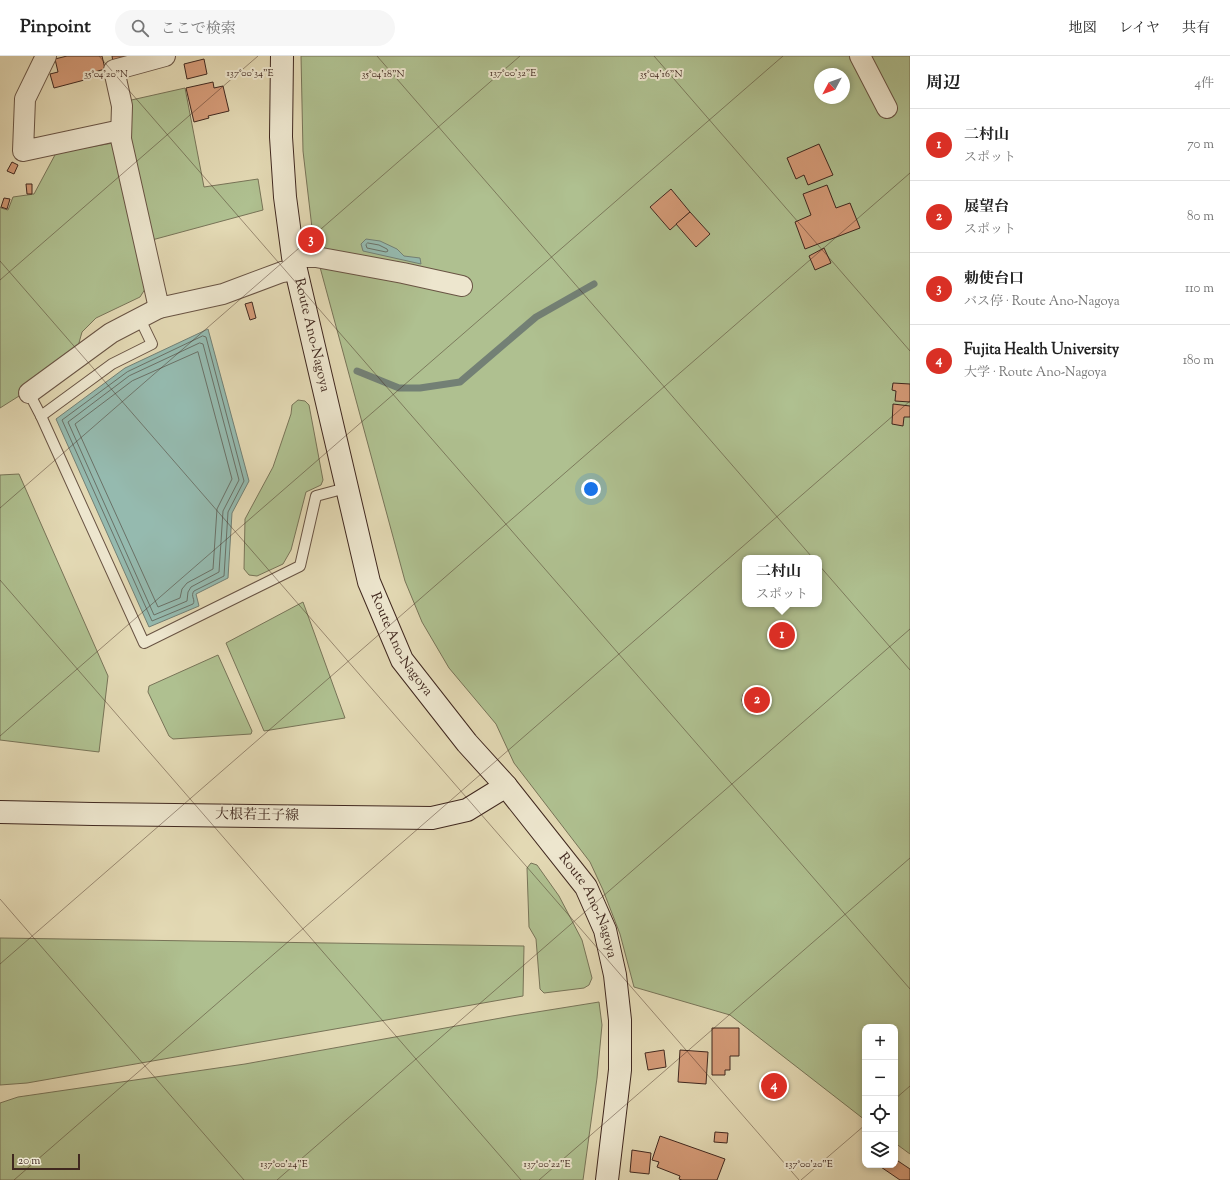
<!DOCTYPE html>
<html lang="ja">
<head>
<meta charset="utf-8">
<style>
  body { margin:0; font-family:"Sorts Mill Goudy","Noto Serif JP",serif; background:#f6f6f6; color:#222 }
  .controls { position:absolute; right:12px; bottom:12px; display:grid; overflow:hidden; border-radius:8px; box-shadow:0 2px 6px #0003 }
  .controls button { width:36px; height:36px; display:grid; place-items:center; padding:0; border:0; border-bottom:1px solid #e0e0e0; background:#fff; color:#222; font:20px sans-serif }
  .compass { position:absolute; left:814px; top:12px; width:36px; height:36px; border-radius:50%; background:#fff; box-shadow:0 2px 6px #0003; rotate:229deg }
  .scale { position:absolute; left:12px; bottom:10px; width:68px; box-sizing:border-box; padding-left:4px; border:2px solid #40281f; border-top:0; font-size:11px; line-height:14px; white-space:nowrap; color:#40281f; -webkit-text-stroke:3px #ede6ce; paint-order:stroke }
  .you { position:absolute; left:591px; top:433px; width:14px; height:14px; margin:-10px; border:3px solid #fff; border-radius:50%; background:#1a73e8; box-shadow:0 0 0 6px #1a73e833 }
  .badge { display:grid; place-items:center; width:26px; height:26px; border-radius:50%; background:#d93025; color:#fff; font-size:13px; font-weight:700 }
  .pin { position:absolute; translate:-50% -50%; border:2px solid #fff; box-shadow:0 1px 4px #0006 }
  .popup { position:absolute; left:742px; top:499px; width:80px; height:52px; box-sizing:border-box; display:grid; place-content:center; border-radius:8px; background:#fff; filter:drop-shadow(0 1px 3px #0005); font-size:13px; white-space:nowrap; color:#767676 }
  .popup b { font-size:15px; color:#222 }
  .popup::after { content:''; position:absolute; left:50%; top:100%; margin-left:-8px; border:8px solid transparent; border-top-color:#fff }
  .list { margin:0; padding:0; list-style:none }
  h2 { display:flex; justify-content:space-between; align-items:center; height:52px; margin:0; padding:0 16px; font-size:17px }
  h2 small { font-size:13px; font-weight:400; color:#767676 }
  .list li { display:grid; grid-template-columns:26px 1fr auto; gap:12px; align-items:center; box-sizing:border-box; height:72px; padding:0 16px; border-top:1px solid #e0e0e0 }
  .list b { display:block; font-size:15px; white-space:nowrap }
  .list p { margin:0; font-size:13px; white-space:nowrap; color:#767676 }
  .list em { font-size:13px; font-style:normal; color:#767676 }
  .icon { flex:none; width:22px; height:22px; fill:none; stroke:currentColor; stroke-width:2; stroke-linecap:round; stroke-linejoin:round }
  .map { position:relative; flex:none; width:910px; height:1124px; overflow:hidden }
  header { display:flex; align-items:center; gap:24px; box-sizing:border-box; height:56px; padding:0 20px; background:#fff; border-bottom:1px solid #e0e0e0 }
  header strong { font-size:19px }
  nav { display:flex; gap:22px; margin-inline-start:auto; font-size:14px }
  .search { width:280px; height:36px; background:#f6f6f6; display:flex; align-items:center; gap:10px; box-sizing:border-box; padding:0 14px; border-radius:22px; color:#767676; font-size:15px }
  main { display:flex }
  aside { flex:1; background:#fff }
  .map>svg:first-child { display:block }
  .green { fill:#afc090; stroke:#787458; fill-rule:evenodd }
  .water { fill:#95baaf; stroke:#738075 }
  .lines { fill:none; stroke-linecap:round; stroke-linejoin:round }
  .shore { stroke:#6a7167; stroke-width:1 }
  .stream { stroke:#738075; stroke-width:7 }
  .building { fill:#d59b78; stroke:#40281f }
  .lane-casing { stroke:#695444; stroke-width:12 }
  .street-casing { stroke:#695444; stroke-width:22 }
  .secondary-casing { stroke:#40281f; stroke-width:24 }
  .lane { stroke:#ede6ce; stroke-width:10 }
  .street { stroke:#ede6ce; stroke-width:20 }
  .secondary { stroke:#ede6ce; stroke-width:22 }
  .ticks { fill:none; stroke:#40281f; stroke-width:1; stroke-opacity:0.45 }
  .labels { text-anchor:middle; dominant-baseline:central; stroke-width:4; stroke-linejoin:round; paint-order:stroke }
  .street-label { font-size:14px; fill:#40281f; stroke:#ede6ce }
  .ticks-label { font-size:10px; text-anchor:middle; fill:#40281f; stroke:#ede6ce; stroke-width:4; stroke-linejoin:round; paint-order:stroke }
</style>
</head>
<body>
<header>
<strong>Pinpoint</strong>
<div class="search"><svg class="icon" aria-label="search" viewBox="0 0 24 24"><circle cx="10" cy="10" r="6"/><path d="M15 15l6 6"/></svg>ここで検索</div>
<nav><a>地図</a><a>レイヤ</a><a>共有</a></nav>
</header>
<main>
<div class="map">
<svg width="910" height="1124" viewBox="0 0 910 1124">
  <rect width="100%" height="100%" fill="#e3d9b4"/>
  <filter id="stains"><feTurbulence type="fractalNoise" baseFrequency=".005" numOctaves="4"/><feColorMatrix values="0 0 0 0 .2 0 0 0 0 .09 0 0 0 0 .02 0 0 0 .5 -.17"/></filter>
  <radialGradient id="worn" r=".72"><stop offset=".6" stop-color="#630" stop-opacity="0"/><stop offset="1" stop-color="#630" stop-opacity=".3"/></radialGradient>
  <!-- green -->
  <g class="green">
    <path d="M301 0H910V1098L895 1087V971H865V1064L730 959 634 931 620 878 603 834 590 806 514 707 496 668 449 612 422 566 405 525 314 189 303 95ZM820 18H844V42H820ZM745 502H819V548H745Z"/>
    <polygon points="185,32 204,131 258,123 263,154 152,184 128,81 127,45"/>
    <polygon points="113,87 147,230 140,241 96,262 82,276 77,294 27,335 0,352 0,151 1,152 8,154 13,141 34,138 56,97"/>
    <polygon points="298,344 305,345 309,349 323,424 321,429 306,436 291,494 283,508 257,520 249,519 244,513 245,463 273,411 291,358 292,349"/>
    <polygon points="19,418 108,620 99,696 0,684 0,419"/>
    <polygon points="303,546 345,662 264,675 226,587"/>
    <polygon points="218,599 252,675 251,678 173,683 169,680 148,636 149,630"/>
    <polygon points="531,807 537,809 559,840 582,884 592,922 589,929 584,932 544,937 540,933 536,883 529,871 527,812"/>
    <polygon points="0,882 524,890 523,940 27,1027 0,1029"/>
    <polygon points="599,946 602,969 597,1022 583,1124 0,1124 0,1047 18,1041 245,1008 512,960"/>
  </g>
  <!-- water -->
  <g class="water">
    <polygon points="366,183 380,185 397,193 404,200 420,202 421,208 363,195 361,188"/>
    <polygon points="208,273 249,425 232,457 228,522 196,538 199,550 149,571 56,363 125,312"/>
  </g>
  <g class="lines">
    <!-- shore -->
    <g class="shore">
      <polygon points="368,187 379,189 387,193 388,195 386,196 367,192 366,189"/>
      <path d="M203 280 206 281 244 425 228 456 224 520 194 535C190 540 196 544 193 548L152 565 62 364 127 316Z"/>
      <polygon points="200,287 203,288 239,424 223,455 219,516 191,531 188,536 187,545 154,559 68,366 129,320"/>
      <polygon points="198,296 232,423 217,453 213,513 187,527 182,533 180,542 158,551 75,368 132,325"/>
    </g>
    <!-- stream -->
    <polyline class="stream" points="357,315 399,332 420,332 460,326 536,261 594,228"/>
  </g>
  <!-- building -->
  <g class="building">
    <polygon points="67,0 102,0 105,13 91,17 92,22 54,32 50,18 58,16 55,3"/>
    <polygon points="112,0 137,0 113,6"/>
    <polygon points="204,3 207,18 187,23 184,8"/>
    <polygon points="213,26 214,32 223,30 229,55 208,60 209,62 194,66 186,32"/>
    <polygon points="819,88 833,119 808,129 804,119 796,123 787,102"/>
    <polygon points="12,106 18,109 14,118 7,115"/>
    <polygon points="26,128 32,128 32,138 27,138"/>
    <polygon points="827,129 836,152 850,147 860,172 805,193 795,166 811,159 803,138"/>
    <polygon points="671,133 690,156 670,174 650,151"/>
    <polygon points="4,142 10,143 7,153 1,151"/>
    <polygon points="690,156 710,178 696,191 676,168"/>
    <polygon points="824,192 831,207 815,214 809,200"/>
    <polygon points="252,246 256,262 250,264 245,248"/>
    <polygon points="893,327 910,328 910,346 895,345 896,335 892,334"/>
    <polygon points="893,348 910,350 910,361 904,361 903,370 892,368"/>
    <circle cx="755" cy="644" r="13"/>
    <polygon points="712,972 739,972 739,1000 730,1000 730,1014 725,1014 725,1019 712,1019"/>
    <polygon points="664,994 666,1011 648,1014 645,997"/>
    <polygon points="680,994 708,996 706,1028 678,1026"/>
    <polygon points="715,1076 728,1077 727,1087 714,1086"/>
    <polygon points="660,1080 725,1103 717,1124 682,1124 679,1123 680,1120 657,1111 659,1106 652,1104"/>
    <polygon points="632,1094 651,1097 649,1118 630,1116"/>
    <polygon points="895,1103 910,1113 910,1124 900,1124 878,1109 895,1109"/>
  </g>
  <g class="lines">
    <defs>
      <g id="lane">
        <polyline points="29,337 41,360 112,308 152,288 140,263"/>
        <polyline points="41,360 144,587 300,510 316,440 346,432"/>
      </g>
      <g id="street">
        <polyline points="46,0 25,43 23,95 121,74"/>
        <polyline points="165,0 114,14 122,50 121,83 159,252 223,238 282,216 296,214"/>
        <polyline points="860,0 887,52"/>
        <polyline points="293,201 316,201 403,217 462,230"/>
        <polyline points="29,337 111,277 159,252"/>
      </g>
      <g id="secondary">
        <path id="s1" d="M282 0 281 81 285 141 293 201 369 526 402 604 467 687 506 730 586 831 605 874 615 919 620 964V1014L607 1124"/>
        <polyline points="0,756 93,758 432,762 467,754 506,730"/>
      </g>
    </defs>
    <!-- lane casing -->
    <use href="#lane" class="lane-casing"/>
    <!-- street casing -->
    <use href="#street" class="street-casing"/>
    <!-- secondary casing -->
    <use href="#secondary" class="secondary-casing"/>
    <!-- lane -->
    <use href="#lane" class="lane"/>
    <!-- street -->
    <use href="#street" class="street"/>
    <!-- secondary -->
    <use href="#secondary" class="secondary"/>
  </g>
  <!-- ticks -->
  <path class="ticks" d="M99 0 910 933M377 0 910 614M654 0 910 295M0 205 799 1124M0 224 258 0M0 452 520 0M0 524 521 1124M0 680 783 0M0 843 244 1124M0 908 910 117M895 1043 910 1030M14 1124 910 345M277 1124 910 573M539 1124 910 802M801 1124 865 1069"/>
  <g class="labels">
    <!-- street labels -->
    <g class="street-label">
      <text stroke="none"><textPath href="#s1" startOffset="282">Route Ano-Nagoya</textPath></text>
      <text stroke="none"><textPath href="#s1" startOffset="606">Route Ano-Nagoya</textPath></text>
      <text transform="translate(257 760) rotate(1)">大根若王子線</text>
      <text stroke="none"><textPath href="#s1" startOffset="930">Route Ano-Nagoya</textPath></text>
    </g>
  </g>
  <g class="ticks-label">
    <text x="250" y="20">137°00'34"E</text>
    <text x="513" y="20">137°00'32"E</text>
    <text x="106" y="21">35°04'20"N</text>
    <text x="383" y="21">35°04'18"N</text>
    <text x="661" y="21">35°04'16"N</text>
    <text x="284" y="1111">137°00'24"E</text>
    <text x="547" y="1111">137°00'22"E</text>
    <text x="809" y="1111">137°00'20"E</text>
  </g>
  <rect width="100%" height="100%" filter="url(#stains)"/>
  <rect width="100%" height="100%" fill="url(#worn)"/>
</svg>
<div class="controls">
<button>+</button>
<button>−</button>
<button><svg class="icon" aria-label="locate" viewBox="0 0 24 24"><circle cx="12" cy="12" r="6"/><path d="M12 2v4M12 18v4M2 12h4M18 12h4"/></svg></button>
<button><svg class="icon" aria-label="layers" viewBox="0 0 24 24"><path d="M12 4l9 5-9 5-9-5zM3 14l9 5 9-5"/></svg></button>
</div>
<svg class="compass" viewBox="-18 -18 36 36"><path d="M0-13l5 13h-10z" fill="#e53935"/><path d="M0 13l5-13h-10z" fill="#767676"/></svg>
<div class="scale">20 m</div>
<div class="you"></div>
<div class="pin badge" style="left:782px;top:579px">1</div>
<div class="popup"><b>二村山</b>スポット</div>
<div class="pin badge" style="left:757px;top:644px">2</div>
<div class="pin badge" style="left:311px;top:184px">3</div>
<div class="pin badge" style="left:774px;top:1030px">4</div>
</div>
<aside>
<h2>周辺<small>4件</small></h2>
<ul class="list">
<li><span class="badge">1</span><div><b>二村山</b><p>スポット</p></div><em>70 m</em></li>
<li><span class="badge">2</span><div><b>展望台</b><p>スポット</p></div><em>80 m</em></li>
<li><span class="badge">3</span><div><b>勅使台口</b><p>バス停 · Route Ano-Nagoya</p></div><em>110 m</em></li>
<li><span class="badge">4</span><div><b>Fujita Health University</b><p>大学 · Route Ano-Nagoya</p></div><em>180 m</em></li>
</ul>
</aside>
</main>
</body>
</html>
